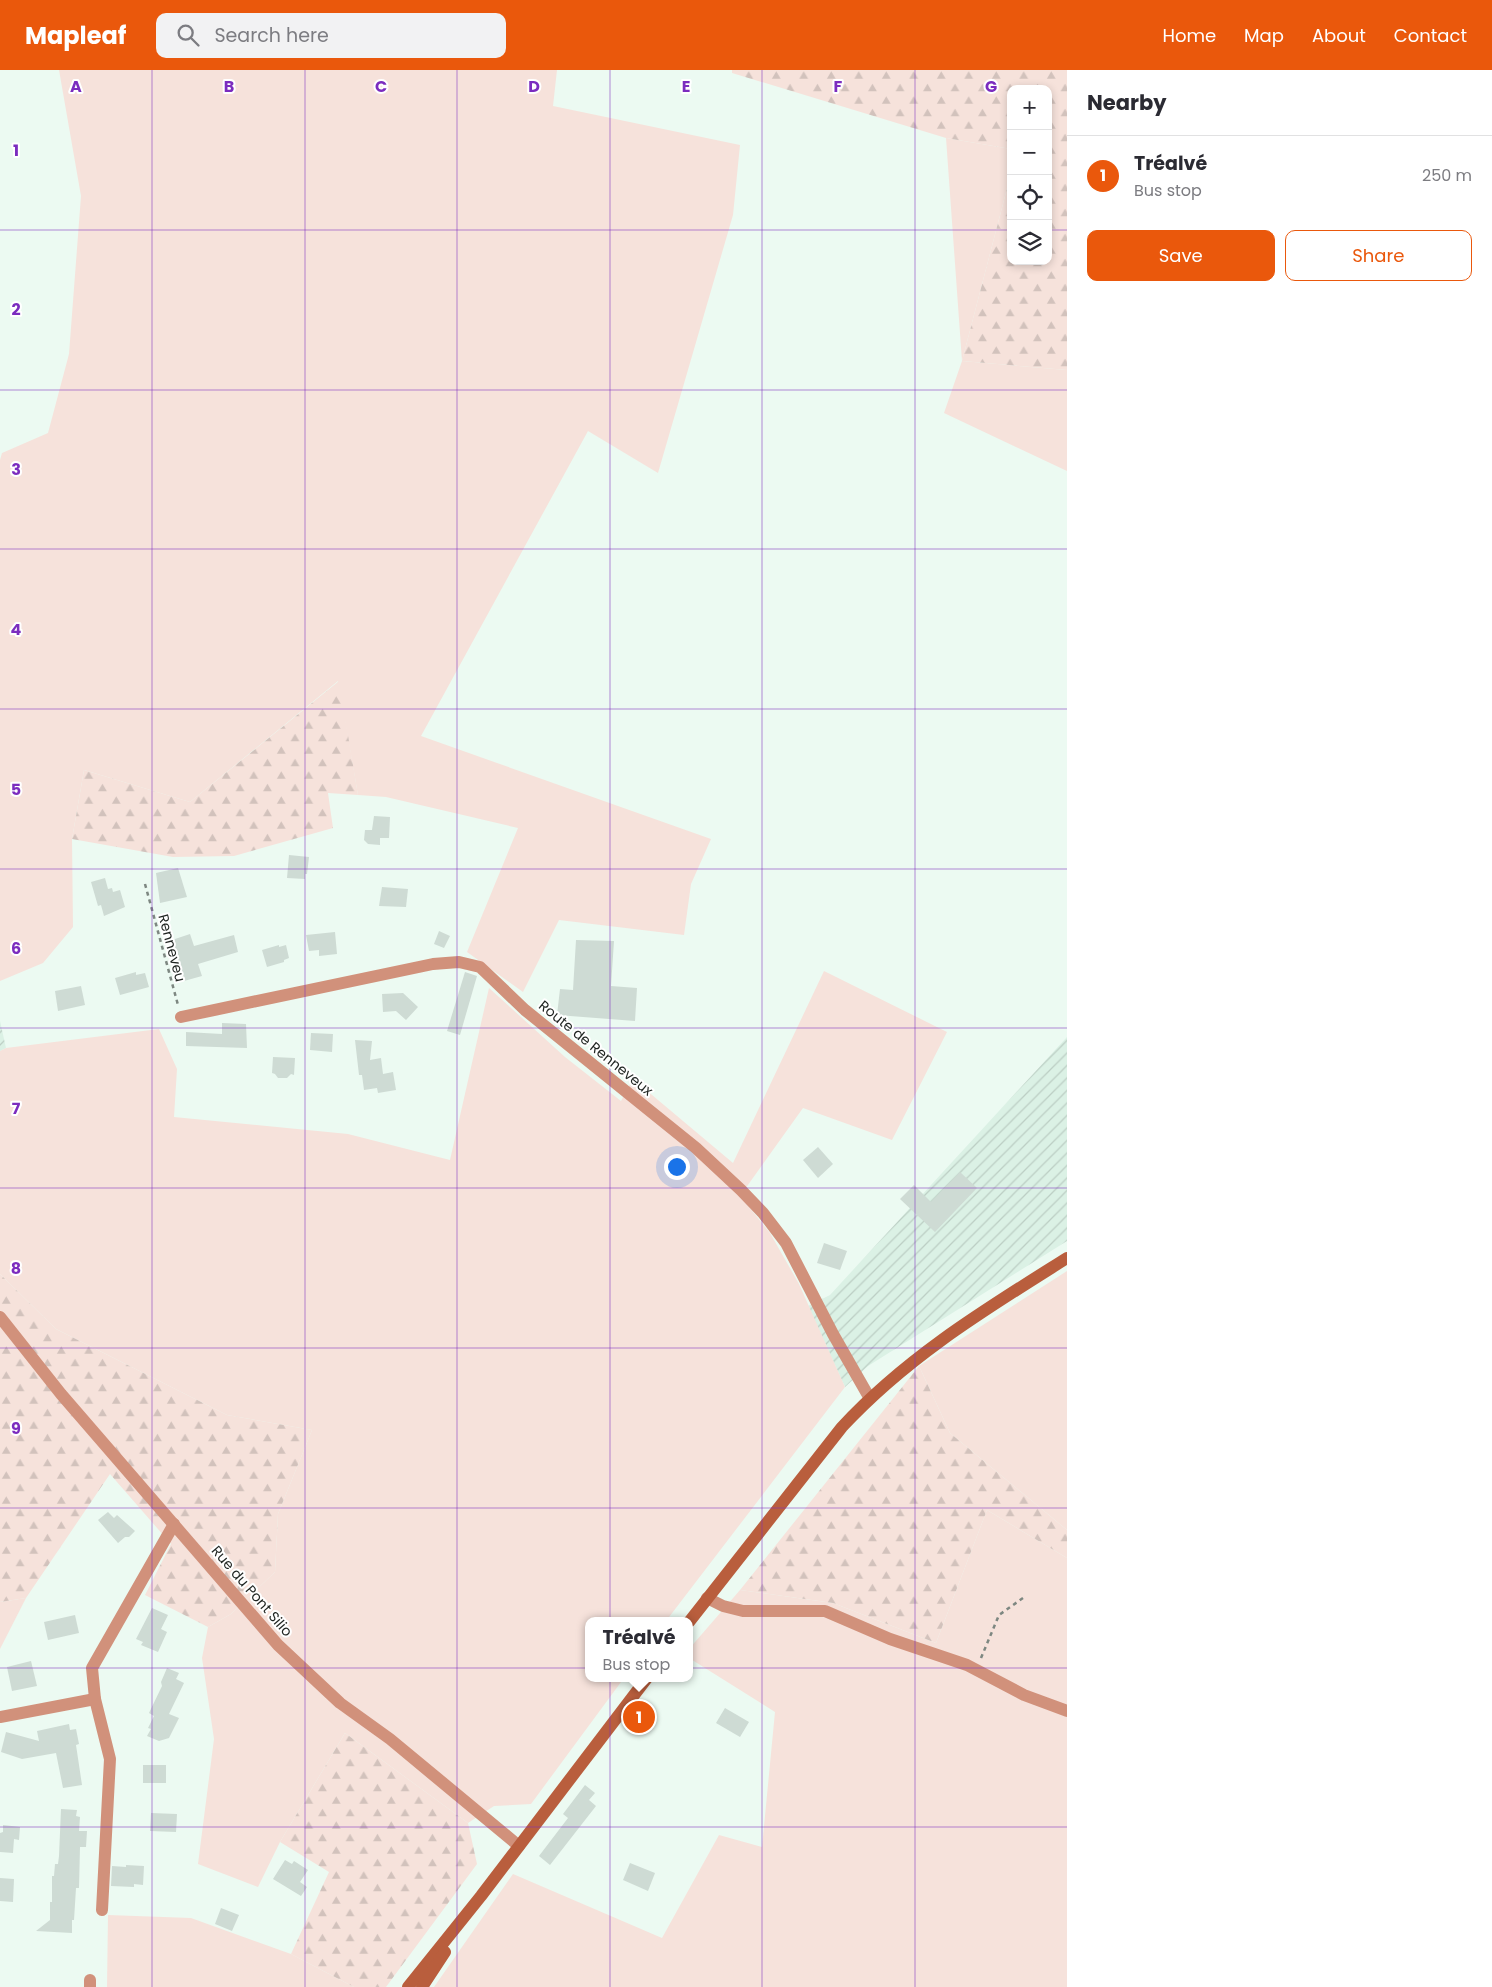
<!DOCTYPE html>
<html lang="en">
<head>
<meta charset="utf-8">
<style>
  body { margin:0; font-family:Poppins,sans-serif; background:#f2f2f3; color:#2b2b33 }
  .controls { position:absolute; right:15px; top:15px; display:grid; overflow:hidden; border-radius:10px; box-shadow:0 2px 8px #0003 }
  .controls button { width:45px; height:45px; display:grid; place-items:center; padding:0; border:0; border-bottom:1px solid #e1e1e2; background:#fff; color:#2b2b33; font:25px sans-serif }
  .you { position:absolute; left:676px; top:1096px; width:18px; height:18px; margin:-12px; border:4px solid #fff; border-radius:50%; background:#1a73e8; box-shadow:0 0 0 8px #1a73e833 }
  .badge { display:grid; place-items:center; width:32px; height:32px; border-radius:50%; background:#ea580c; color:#fff; font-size:16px; font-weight:700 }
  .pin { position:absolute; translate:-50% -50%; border:2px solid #fff; box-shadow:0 1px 5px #0006 }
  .popup { position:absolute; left:585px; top:1547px; width:108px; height:65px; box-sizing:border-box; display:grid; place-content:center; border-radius:10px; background:#fff; filter:drop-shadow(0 1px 4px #0005); font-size:16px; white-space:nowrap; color:#7c7c81 }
  .popup b { font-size:19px; color:#2b2b33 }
  .popup::after { content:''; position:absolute; left:50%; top:100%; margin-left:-10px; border:10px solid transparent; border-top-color:#fff }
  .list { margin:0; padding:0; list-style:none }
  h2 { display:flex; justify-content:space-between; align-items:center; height:65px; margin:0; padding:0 20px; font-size:21px }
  h2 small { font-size:16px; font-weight:400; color:#7c7c81 }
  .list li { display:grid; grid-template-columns:32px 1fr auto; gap:15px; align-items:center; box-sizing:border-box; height:80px; padding:0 20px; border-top:1px solid #e1e1e2 }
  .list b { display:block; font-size:19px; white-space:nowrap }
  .list p { margin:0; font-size:16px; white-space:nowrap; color:#7c7c81 }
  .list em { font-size:16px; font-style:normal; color:#7c7c81 }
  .actions { display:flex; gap:10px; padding:15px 20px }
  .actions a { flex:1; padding:11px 0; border:1px solid #ea580c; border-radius:10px; text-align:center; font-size:18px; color:#ea580c }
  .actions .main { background:#ea580c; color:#fff }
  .icon { flex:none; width:28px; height:28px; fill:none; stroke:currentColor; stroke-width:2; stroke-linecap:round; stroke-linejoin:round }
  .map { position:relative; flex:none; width:1067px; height:1917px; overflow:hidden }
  header { display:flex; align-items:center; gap:30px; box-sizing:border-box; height:70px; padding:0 25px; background:#ea580c; color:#fff }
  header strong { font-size:24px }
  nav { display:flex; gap:28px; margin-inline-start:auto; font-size:18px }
  .search { width:350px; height:45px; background:#f2f2f3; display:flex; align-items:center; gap:12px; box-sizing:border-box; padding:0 18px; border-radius:10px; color:#7c7c81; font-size:19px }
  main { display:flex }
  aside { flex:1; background:#fff }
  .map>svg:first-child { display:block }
  .industrial { fill:url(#industrial-furrows) }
  .grass { fill:#f6e2db }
  .forest { fill:url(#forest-firs) }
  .building { fill:#cedbd4 }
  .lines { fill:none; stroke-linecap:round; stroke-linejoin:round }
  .path { stroke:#7d8781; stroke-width:2.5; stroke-dasharray:4 4; stroke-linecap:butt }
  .street { stroke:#d1917b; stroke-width:12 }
  .secondary { stroke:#b95e3d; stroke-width:12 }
  .grid { fill:none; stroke:#7b2cbf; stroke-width:1; stroke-opacity:0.55 }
  .labels { text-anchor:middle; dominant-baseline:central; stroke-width:4; stroke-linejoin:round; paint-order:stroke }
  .street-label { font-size:14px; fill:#1f2421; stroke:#fff }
  .grid-label { font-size:16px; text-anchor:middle; font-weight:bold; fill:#7b2cbf; stroke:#fff; stroke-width:4; stroke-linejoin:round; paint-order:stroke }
</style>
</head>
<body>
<header>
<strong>Mapleaf</strong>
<div class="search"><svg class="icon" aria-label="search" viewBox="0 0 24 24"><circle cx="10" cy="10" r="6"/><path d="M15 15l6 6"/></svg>Search here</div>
<nav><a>Home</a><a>Map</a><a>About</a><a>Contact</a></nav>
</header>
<main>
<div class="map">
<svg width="1067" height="1917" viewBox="0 0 1067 1917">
  <defs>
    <pattern id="industrial-furrows" width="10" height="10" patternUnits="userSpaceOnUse" patternTransform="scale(1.25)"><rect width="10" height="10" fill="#dbf1e5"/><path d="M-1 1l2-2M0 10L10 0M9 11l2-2" fill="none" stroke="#bccec4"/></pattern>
    <pattern id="forest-firs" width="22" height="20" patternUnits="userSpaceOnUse" patternTransform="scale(1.25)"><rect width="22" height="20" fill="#f6e2db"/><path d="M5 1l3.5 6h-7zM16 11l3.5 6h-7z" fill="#d2c2bc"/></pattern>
  </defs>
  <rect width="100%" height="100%" fill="#ecfaf2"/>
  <!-- industrial -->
  <g class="industrial">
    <polygon points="0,951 6,978 0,981"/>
    <polygon points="1067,967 1067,1171 868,1296 845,1317 808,1236 830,1225"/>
  </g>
  <!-- grass -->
  <g class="grass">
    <polygon points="59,0 557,0 553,36 740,75 733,145 658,403 588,361 421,666 711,769 691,814 684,865 559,850 523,922 467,882 518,758 386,727 358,725 338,611 190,732 84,700 72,769 73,857 43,893 0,911 0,390 2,383 48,363 69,284 81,126"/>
    <polygon points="946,68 1011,79 1011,103 962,291 1067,300 1067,401 944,343 962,291"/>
    <polygon points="824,901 947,962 892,1070 803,1038 740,1126 770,1163 799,1214 845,1317 666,1551 589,1551 589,1608 624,1608 531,1734 494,1736 468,1753 345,1663 280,1772 258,1817 198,1794 214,1669 202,1588 208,1557 231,1544 275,1502 278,1444 312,1360 227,1345 56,1259 0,1204 0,981 6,978 159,959 177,999 174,1047 348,1064 450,1090 489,918 565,987 621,1031 633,1009 733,1093"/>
    <polygon points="1067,1201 1067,1460 950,1363 919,1296"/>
    <polygon points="987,1440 1067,1488 1067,1917 434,1917 513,1804 662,1868 719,1765 762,1777 775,1642 689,1588 689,1579 740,1520 833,1533 936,1573"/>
    <polygon points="26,1528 0,1579 0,1532"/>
    <polygon points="108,1845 191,1848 291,1884 354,1917 107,1917"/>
  </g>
  <!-- forest -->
  <g class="forest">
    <polygon points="732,0 1067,0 1067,300 962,291 1011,103 1011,191 1048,191 1048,19 1011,19 1011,79 946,68 732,3"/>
    <polygon points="339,611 358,725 328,723 333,758 234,786 173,787 72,769 84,700 190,732"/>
    <polygon points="0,1204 56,1259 227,1345 312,1360 278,1444 275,1502 231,1544 208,1557 145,1525 171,1474 110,1404 26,1528 0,1532"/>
    <polygon points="919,1296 950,1363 1067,1460 1067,1488 987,1440 936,1573 833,1533 740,1520"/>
    <polygon points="345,1663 468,1753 477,1794 386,1917 354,1917 291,1884 329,1802 280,1772"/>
  </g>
  <!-- building -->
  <g class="building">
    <polygon points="374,746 390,747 389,768 380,768 380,775 368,774 364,770 365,760 372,760"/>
    <polygon points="289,785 309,787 307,804 305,804 305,809 287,808"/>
    <polygon points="178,798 187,827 160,833 156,803"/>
    <polygon points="105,808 108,819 112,818 113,822 120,820 125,837 104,846 101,835 98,836 91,812"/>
    <polygon points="382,817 408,819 406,837 379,836"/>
    <polygon points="439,861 450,866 444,878 434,874"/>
    <polygon points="335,862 337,884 319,886 319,880 309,881 306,865"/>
    <polygon points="190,864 194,876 234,865 238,882 198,894 202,906 184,911 172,870"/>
    <polygon points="576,870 614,871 611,916 637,918 635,951 557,945 560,919 573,920"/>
    <polygon points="279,875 279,877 286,875 289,888 284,890 284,892 267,897 262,880"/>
    <polygon points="136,902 136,905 145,903 149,917 120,925 115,908"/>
    <polygon points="465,902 477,906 460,965 447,961"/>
    <polygon points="81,916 85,935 58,941 55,921"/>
    <polygon points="403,923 418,937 406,950 396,941 383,942 382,924"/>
    <polygon points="222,953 246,954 247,978 186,976 186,962 222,964"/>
    <polygon points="311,963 333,964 332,982 310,980"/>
    <polygon points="355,970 372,971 370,990 381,988 383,1004 393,1002 396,1020 378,1023 377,1018 364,1020 362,1005 359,1005"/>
    <polygon points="273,987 295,988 294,1005 291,1004 287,1008 278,1008 275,1004 272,1003"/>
    <polygon points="818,1077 833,1094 818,1108 803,1090"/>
    <polygon points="960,1102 977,1118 935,1162 900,1129 914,1115 931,1132"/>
    <polygon points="824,1173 847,1181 840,1200 817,1193"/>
    <polygon points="108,1442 114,1448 117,1445 135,1461 129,1467 125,1467 118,1473 98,1450"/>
    <polygon points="152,1538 168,1545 161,1559 167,1562 158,1582 141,1575 143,1572 136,1569"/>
    <polygon points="75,1545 79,1563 48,1570 44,1552"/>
    <polygon points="31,1591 37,1616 12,1621 7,1597"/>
    <polygon points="167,1598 179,1603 176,1609 184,1613 169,1644 179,1648 169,1668 159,1671 147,1666 151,1659 148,1658 154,1646 149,1643 162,1616 161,1612"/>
    <polygon points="725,1638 749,1652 740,1667 716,1653"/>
    <polygon points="69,1654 70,1660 76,1659 79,1674 76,1675 82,1715 63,1718 56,1683 22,1689 1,1682 6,1662 39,1671 37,1661"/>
    <rect x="143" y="1695" width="23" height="18"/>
    <polygon points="585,1715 595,1723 589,1730 596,1736 550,1795 539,1786 568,1748 563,1744"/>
    <polygon points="61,1739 77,1740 76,1746 80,1747 79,1761 87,1761 86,1777 80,1777 79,1818 76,1818 74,1850 72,1850 72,1863 36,1861 50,1850 50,1832 52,1832 52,1806 54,1806 55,1794 58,1794 59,1786"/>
    <polygon points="151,1743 177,1744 176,1762 150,1761"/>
    <polygon points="3,1755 20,1757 19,1770 14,1769 13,1783 0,1782 0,1763 3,1762"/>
    <polygon points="285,1790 292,1794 294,1791 308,1800 300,1812 307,1817 301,1826 273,1809"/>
    <polygon points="630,1793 655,1803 648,1821 623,1810"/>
    <polygon points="126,1795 144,1796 143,1815 134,1814 134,1817 111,1816 112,1796 126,1797"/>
    <polygon points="0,1808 14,1809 13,1832 0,1831"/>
    <polygon points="221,1838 239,1845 232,1861 215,1854"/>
  </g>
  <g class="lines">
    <!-- path -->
    <g class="path">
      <polyline points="145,814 178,935"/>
      <polyline points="981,1588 999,1545 1023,1528"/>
    </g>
    <!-- street -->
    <g class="street">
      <polyline points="181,947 433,894 459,892 480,897 525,940 696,1078 741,1120 763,1143 786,1173 833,1264 869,1327"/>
      <polyline points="0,1247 61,1324 278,1575 340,1633 390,1669 519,1776"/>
      <polyline points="707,1528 723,1536 743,1541 825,1541 890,1569 967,1595 1024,1625 1067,1641"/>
      <polyline points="0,1647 95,1629"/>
      <polyline points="102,1840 110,1689 95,1629 92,1598 174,1454"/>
      <polyline points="90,1917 90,1910"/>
    </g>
    <!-- secondary -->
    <g class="secondary">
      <path d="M689 1552 842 1357C908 1286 986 1239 1067 1188"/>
      <polyline points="408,1917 481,1826 647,1608"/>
      <polyline points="422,1917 445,1882"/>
    </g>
  </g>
  <!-- grid -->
  <path class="grid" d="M152 0V1917M305 0V1917M457 0V1917M610 0V1917M762 0V1917M915 0V1917M0 160H1011M1048 160H1067M0 320H1067M0 479H1067M0 639H1067M0 799H1067M0 958H1067M0 1118H1067M0 1278H1067M0 1438H1067M0 1598H1067M0 1757H1067"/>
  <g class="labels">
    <!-- street labels -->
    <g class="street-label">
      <text transform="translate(172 878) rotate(75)">Renneveu</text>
      <text transform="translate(596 978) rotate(39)">Route de Renneveux</text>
      <text transform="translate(252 1521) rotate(49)">Rue du Pont Silio</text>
    </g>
  </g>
  <g class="grid-label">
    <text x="76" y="22">A</text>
    <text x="229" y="22">B</text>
    <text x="381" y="22">C</text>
    <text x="534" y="22">D</text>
    <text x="686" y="22">E</text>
    <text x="838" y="22">F</text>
    <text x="991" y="22">G</text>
    <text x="16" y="86">1</text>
    <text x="16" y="245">2</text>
    <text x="16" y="405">3</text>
    <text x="16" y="565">4</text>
    <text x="16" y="725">5</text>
    <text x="16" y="884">6</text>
    <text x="16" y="1044">7</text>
    <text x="16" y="1204">8</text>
    <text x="16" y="1364">9</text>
  </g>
</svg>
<div class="controls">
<button>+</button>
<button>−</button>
<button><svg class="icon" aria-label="locate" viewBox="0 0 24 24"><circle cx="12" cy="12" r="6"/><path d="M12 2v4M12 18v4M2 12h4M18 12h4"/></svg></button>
<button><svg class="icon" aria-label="layers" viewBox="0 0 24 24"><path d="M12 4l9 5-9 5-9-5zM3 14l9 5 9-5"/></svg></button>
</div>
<div class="you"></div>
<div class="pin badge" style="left:639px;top:1647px">1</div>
<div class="popup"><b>Tréalvé</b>Bus stop</div>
</div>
<aside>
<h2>Nearby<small></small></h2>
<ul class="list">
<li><span class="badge">1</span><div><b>Tréalvé</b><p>Bus stop</p></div><em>250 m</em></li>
</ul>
<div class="actions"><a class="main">Save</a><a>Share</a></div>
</aside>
</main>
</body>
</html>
